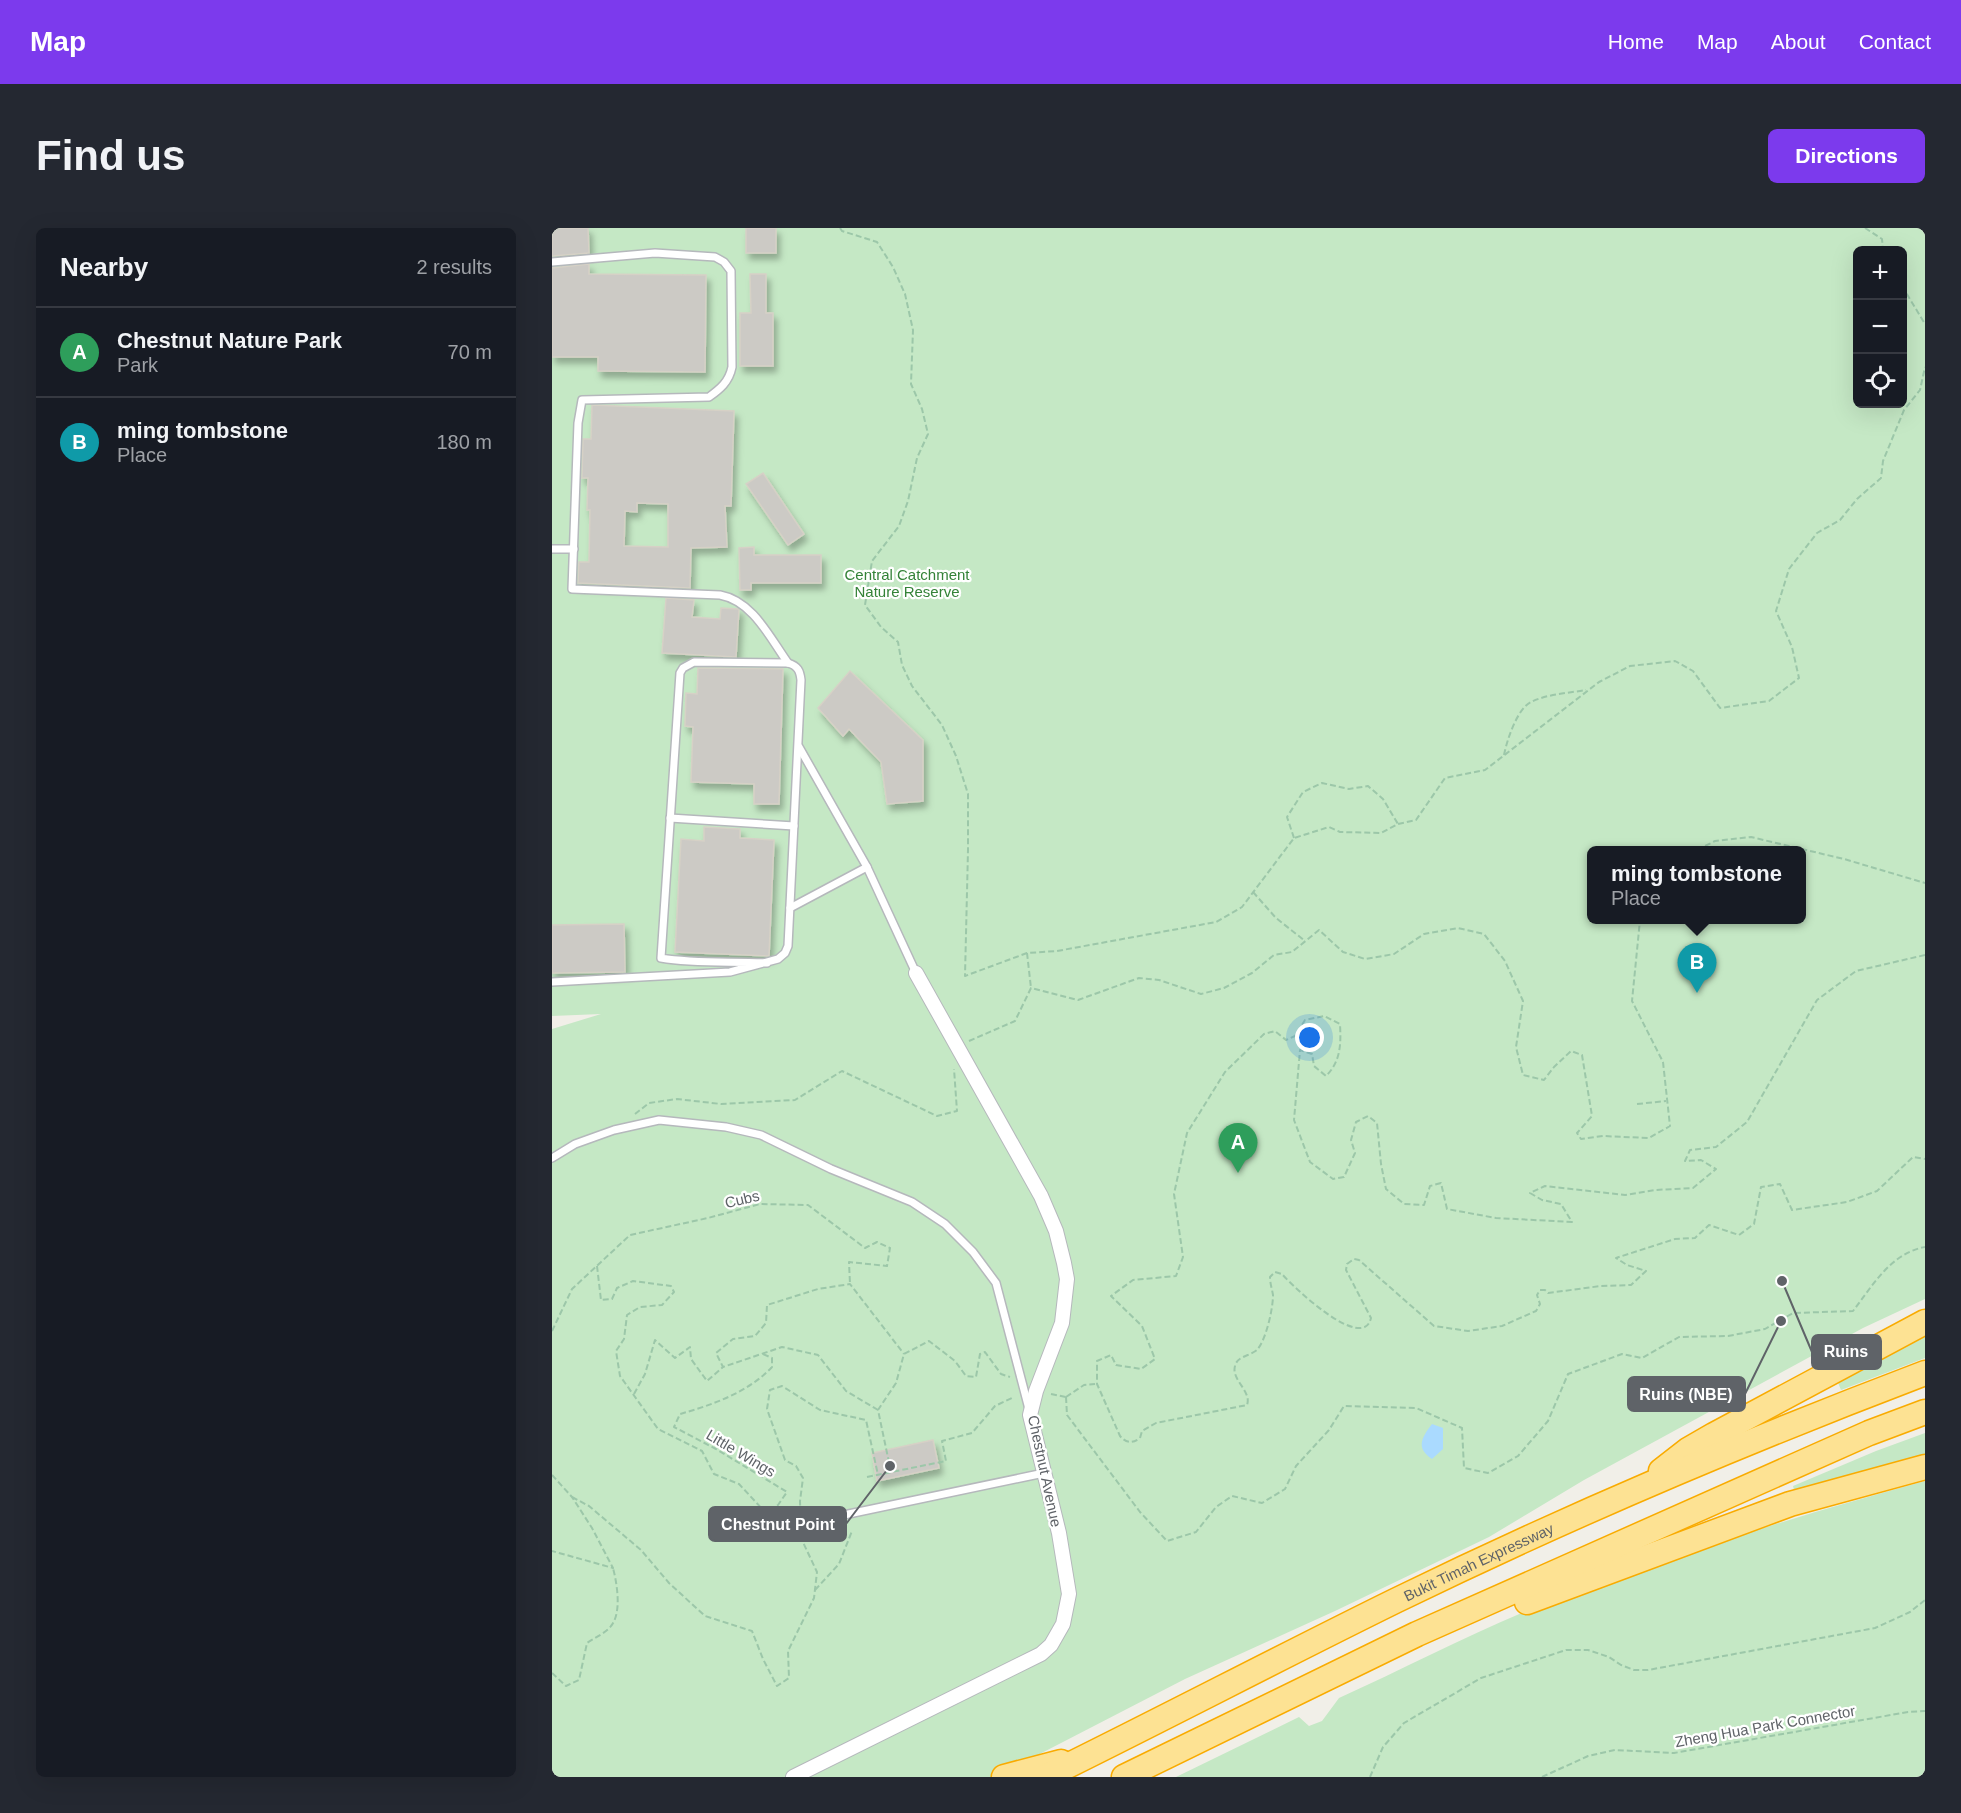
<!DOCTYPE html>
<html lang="en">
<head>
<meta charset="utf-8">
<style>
  body { margin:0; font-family:Helvetica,sans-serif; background:#242831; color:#f1f3f6 }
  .controls { position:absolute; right:18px; top:18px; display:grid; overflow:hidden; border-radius:9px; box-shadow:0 6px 24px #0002 }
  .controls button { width:54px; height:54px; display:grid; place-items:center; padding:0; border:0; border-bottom:2px solid #363941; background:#171b24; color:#f1f3f6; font:30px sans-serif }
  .you { position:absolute; left:758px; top:810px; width:21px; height:21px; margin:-15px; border:4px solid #fff; border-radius:50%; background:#1a73e8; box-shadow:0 0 0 9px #1a73e833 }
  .badge { display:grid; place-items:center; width:39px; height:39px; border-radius:50%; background:#7c3aed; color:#fff; font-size:20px; font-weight:700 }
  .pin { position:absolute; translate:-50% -50px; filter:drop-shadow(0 2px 3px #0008) }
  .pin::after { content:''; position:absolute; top:32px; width:21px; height:18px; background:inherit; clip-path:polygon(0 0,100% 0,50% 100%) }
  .popup { position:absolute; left:1035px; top:618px; width:219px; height:78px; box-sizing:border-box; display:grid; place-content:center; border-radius:9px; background:#171b24; filter:drop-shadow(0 2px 4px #0005); font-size:20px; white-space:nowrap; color:#9ea1a6 }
  .popup b { font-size:22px; color:#f1f3f6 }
  .popup::after { content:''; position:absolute; left:50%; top:100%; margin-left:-12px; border:12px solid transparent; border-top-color:#171b24 }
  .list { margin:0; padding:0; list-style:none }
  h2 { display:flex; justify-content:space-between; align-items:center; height:78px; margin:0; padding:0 24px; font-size:26px }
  h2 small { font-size:20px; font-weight:400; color:#9ea1a6 }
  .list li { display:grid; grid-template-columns:39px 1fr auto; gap:18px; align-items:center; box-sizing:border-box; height:90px; padding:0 24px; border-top:2px solid #363941 }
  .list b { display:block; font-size:22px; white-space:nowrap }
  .list p { margin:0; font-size:20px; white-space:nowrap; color:#9ea1a6 }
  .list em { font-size:20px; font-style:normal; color:#9ea1a6 }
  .icon { flex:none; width:33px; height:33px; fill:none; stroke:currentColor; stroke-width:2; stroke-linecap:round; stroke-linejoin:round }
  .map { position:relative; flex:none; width:1373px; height:1549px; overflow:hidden; border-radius:9px }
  header { display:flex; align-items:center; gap:36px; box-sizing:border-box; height:84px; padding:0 30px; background:#7c3aed; color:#fff }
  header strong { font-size:28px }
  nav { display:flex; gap:33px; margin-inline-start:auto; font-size:21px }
  .intro { display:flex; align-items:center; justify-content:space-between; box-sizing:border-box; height:144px; padding:0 36px }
  h1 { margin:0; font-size:42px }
  .button { padding:15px 27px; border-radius:9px; background:#7c3aed; color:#fff; font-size:21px; font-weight:700 }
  main { display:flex; gap:36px; padding:0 36px }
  aside { flex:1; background:#171b24; border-radius:9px; box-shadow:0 6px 24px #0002 }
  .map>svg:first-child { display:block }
  .green { fill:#c5e8c5; fill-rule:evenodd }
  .water { fill:#aadaff }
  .building { fill:#cccac5; stroke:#d6d1c6; stroke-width:1.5; fill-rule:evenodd; filter:url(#shadow) }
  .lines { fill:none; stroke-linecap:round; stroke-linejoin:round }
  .service-casing { stroke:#b5b8bc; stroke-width:10 }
  .minor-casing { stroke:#b5b8bc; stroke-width:16 }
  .motorway-casing { stroke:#f9ab00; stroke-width:27 }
  .path { stroke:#9cc7a9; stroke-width:2; stroke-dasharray:6 3; stroke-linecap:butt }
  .service { stroke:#fff; stroke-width:7 }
  .minor { stroke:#fff; stroke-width:14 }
  .motorway { stroke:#fde293; stroke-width:24 }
  .labels { text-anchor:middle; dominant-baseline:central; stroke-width:4.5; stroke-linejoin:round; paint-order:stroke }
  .park-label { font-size:15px; fill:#348238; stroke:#fff }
  .street-label { font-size:15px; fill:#5f6368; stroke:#fff }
  .leader { fill:none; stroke:#5f6368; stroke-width:2 }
  .callout-dot { fill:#5f6368; stroke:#fff; stroke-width:2 }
  .callout { fill:#5f6368; stroke:#5f6368; stroke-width:2 }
  .callout-label { font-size:16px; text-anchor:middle; font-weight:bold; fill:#fff }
</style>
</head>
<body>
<header>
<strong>Map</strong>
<nav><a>Home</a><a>Map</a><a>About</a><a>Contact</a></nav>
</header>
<div class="intro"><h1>Find us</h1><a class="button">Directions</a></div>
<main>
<aside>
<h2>Nearby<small>2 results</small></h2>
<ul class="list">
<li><span class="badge" style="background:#2e9e5b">A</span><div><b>Chestnut Nature Park</b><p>Park</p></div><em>70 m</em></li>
<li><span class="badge" style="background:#0f9aa8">B</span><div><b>ming tombstone</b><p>Place</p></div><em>180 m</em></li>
</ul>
</aside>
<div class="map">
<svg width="1373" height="1549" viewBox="0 0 1373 1549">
  <defs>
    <filter id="shadow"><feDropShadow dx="3.5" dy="6" stdDeviation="3" flood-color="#0004"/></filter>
  </defs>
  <rect width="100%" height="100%" fill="#f1efe8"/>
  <!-- green -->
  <g class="green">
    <path d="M0 0H1373V1071L1311 1100 1032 1252 937 1309 783 1383 633 1451 443 1549H0V801L49 786 0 788ZM1306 22H1350V176H1306ZM1040 622H1250V692H1040Z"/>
    <polygon points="1373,1107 1373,1130 1289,1162 1285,1152"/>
    <polygon points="1373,1205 1373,1230 1243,1266 1241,1258 1324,1223"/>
    <path d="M1373 1253V1549H624L747 1489 757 1498 770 1493 787 1470C849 1442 910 1410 972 1384 1103 1332 1237 1290 1373 1253Z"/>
  </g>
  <!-- water -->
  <path class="water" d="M880 1196 891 1200V1221L880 1231C863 1220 870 1209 880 1196Z"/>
  <!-- building -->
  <g class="building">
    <polygon points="0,0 36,0 37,25 0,28"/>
    <rect x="194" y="0" width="30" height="25"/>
    <polygon points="37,36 37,46 154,47 153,144 46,143 46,129 0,129 0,40"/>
    <polygon points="198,46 214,46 214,85 221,85 221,138 188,138 188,85 199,85"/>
    <path d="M40 177 182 183 179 278H173L175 319 139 320 138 360 26 355 27 334H37L38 282H35L36 250H30L31 211H39ZM85 275 116 276V319L72 318 73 283 85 284Z"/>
    <polygon points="211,245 252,306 236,317 194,256"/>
    <polygon points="202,319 202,327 269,327 269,355 199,355 199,362 188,362 187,320"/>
    <polygon points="114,370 142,372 140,389 168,391 169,380 187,381 184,429 110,425"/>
    <polygon points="146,440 231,441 227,576 202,576 202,556 139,554 141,499 133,498 134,465 145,466"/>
    <polygon points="298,443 371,512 371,573 335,576 329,534 297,501 291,508 266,480"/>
    <polygon points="152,599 188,601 188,610 222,612 217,728 123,724 129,611 152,613"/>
    <polygon points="72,696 73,744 0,745 0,697"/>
    <polygon points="381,1212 387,1240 325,1253 320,1225"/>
  </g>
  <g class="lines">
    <defs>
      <g id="service">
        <path d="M0 34 103 25 163 29 172 34 179 43 180 139C177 154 168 161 157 169L30 172 26 195 20 361 168 367C201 373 218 410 236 435"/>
        <polyline points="0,321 22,321"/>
        <polyline points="247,519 315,639 364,745"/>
        <polyline points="118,590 242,598"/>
        <polyline points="238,680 315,639"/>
        <path d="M0 754 178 744 226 731 233 725 236 718 249 452C248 443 246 438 236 435L142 434 131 440 128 445 109 730C144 736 180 733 215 735"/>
        <polyline points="0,930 23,916 62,902 107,892 174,899 209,907 279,941 360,974 393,996 421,1024 444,1055 477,1181"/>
        <polyline points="287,1288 492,1245"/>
      </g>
      <polyline id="minor" points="241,1549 489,1426 499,1417 511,1396 517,1366 507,1305 478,1187 484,1163 510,1095 515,1051 512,1035 504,1003 489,968 364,745"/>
      <g id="motorway">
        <polyline points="1109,1243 1136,1222 1162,1207 1373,1094"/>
        <polyline points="975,1374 1238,1276 1373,1239"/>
        <polyline points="452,1549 509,1534"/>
        <path id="s1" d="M493 1549C611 1491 727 1430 845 1372 1017 1288 1194 1213 1373 1145"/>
        <polyline points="572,1549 865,1406 1317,1205 1373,1184"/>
      </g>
    </defs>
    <!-- service casing -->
    <use href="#service" class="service-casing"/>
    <!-- minor casing -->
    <use href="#minor" class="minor-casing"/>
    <!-- motorway casing -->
    <use href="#motorway" class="motorway-casing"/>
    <!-- path -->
    <g class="path">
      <polyline points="288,0 290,3 325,14 341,39 353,66 361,102 359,156 370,181 376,206 365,230 356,273 347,298 320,333 313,377 329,399 346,414 350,437 360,458 390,497 404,528 416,566 416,622 413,748 475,725 505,723 664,694 690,679 742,610 777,599 788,604 829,605 846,596 864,592 893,550 933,542 1047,454 1078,438 1123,433 1141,443 1168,480 1217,473 1247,450 1240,419 1224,383 1237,341 1265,305 1288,292 1305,271 1329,250 1331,233 1352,182 1368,162 1373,139"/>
      <polyline points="1313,0 1330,11 1331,22"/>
      <polyline points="1350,58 1373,96"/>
      <path d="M952 527C955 512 965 481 979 474 995 466 1017 465 1034 462"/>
      <polyline points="742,610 735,589 751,564 770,555 797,561 816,558 831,571 846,596"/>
      <polyline points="1145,622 1163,613 1199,609 1292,631 1373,655"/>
      <polyline points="701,664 724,690 753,713"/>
      <polyline points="475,725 479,760"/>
      <path d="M1373 727 1304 743 1265 772 1195 894 1164 919 1138 922 1133 933 1149 932 1164 941 1141 960 1103 962 1073 967 993 958 978 965 990 972 1009 976 1020 994 944 990 895 981 889 955 878 958 872 977 852 976 834 961 829 936 825 895 816 888 804 894 799 912 803 925 792 949 781 951 758 934 742 892 748 822 760 826 762 838 774 848C789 833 789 816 788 796L772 788 753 792 743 808 734 812 723 803 712 806 673 844 635 905 622 966 631 1029 624 1048 581 1052 559 1068 590 1098 603 1131 589 1141 564 1137 559 1127 545 1133V1156L568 1208C574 1215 580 1216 588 1210L590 1203 604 1195 695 1177C700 1163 679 1152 683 1138 685 1128 698 1128 705 1122 714 1112 721 1081 721 1067 720 1061 718 1055 718 1049L723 1044 730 1046C741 1059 811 1125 819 1090L794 1042 795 1036 802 1031 807 1032 882 1098 916 1103 950 1098 984 1083 988 1076 985 1067 988 1062H993L996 1065 1049 1058 1079 1057 1094 1043 1075 1037 1064 1030 1123 1011 1143 1010 1157 997 1187 1007 1202 996 1209 959 1228 956 1240 982 1295 974 1325 963 1361 929 1373 931"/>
      <polyline points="417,813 463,793 479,760 526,772 587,750 607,752 649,766 672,760 700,745 722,727 740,724 767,702 791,724 813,731 842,726 872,706 906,700 932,706 953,733 971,773 964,819 971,847 992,852 1002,839 1019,823 1030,827 1040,888 1025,905 1029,911 1051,908 1097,910 1118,898 1111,834 1080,773 1088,692"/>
      <polyline points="1085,876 1114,873"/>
      <polyline points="83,886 97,875 125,871 169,876 243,872 290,843 385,888 405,883 402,841"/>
      <path d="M45 1038 49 1072 60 1071 65 1060 81 1053 119 1058 122 1064 110 1077 88 1079 75 1087 72 1111 64 1123 68 1148 106 1201 150 1223 162 1246 187 1256 214 1285 226 1277 235 1264 164 1221 122 1199 128 1186C160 1177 197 1164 220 1139V1130L211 1126"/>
      <polyline points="0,1103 20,1061 78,1007 156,990 208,976 256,977 313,1020 325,1014 338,1020 335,1038 297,1034 298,1056"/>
      <polyline points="82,1166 93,1146 103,1112 123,1130 138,1119 139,1131 155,1153 171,1139"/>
      <polyline points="499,1166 514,1169"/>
      <path d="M514 1169 515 1187 588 1284 615 1313 644 1304 664 1279 680 1268 710 1275 733 1261 744 1238 777 1202 792 1178 864 1180 910 1200 912 1240 936 1245 966 1228 996 1193 1016 1146 1070 1126 1090 1130 1127 1109 1176 1108 1213 1101 1241 1085 1301 1083C1321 1057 1339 1025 1373 1019"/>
      <polyline points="514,1169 532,1157 543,1156"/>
      <polyline points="326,1182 294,1163 266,1127 230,1119 171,1139 164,1125 181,1111 203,1108 214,1095 215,1077 266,1061 298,1056 352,1126"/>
      <polyline points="339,1244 326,1182 344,1155 352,1126 377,1113 403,1133 414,1148 424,1149 428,1126 433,1124 449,1146 458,1149"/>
      <polyline points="0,1247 20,1269 40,1300 61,1340 0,1323"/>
      <polyline points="315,1249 394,1233 390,1213 420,1205 443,1178 462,1169"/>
      <polyline points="20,1269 37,1278 89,1322 117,1355 153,1388 200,1403 211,1431 225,1458 237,1450 236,1423 262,1370 265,1344 249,1310 248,1273 251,1250 244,1238 233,1232 215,1181 218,1162 230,1158 268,1182 314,1192 326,1247"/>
      <polyline points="263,1362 287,1336 300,1303"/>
      <path d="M0 1445 14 1458 27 1452 35 1415C42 1410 54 1405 59 1398 70 1385 65 1355 61 1340"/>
      <polyline points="818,1549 831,1519 852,1495 929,1450 1014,1422 1036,1422 1057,1429 1069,1437 1082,1442 1096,1442 1323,1400 1358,1384 1373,1372"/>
      <polyline points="990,1549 1036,1528 1063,1522 1122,1525 1356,1484 1373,1483"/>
    </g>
    <!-- service -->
    <use href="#service" class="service"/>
    <!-- minor -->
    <use href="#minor" class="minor"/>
    <!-- motorway -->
    <use href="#motorway" class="motorway"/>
  </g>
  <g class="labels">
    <!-- park labels -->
    <g class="park-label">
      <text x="355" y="346">Central Catchment<tspan x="355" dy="17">Nature Reserve</tspan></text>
    </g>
    <!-- street labels -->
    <g class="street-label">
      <text transform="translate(190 971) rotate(-13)">Cubs</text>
      <text transform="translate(189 1225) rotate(31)">Little Wings</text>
      <text transform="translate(493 1243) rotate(78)">Chestnut Avenue</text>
      <text stroke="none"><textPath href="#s1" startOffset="484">Bukit Timah Expressway</textPath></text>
      <text transform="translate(1213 1498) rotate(-10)">Zheng Hua Park Connector</text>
    </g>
  </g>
  <!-- callouts -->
  <path class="leader" d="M1230 1053L1260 1124M1229 1093L1193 1166M338 1238L294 1296"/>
  <g class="callout-dot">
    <circle cx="1230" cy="1053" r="6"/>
    <circle cx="1229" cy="1093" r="6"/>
    <circle cx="338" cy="1238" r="6"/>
  </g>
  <g class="callout">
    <rect x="1260" y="1107" width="69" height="34" rx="6"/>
    <rect x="1076" y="1149" width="117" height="34" rx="6"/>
    <rect x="157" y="1279" width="137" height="34" rx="6"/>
  </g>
  <g class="callout-label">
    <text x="1294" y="1129">Ruins</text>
    <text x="1134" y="1172">Ruins (NBE)</text>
    <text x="226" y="1302">Chestnut Point</text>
  </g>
</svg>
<div class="controls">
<button>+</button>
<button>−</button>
<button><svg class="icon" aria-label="locate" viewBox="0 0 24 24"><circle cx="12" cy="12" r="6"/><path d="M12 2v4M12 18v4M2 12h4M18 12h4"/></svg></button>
</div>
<div class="you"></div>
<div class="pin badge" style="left:686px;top:945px;background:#2e9e5b">A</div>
<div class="pin badge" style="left:1145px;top:765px;background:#0f9aa8">B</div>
<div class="popup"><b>ming tombstone</b>Place</div>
</div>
</main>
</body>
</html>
